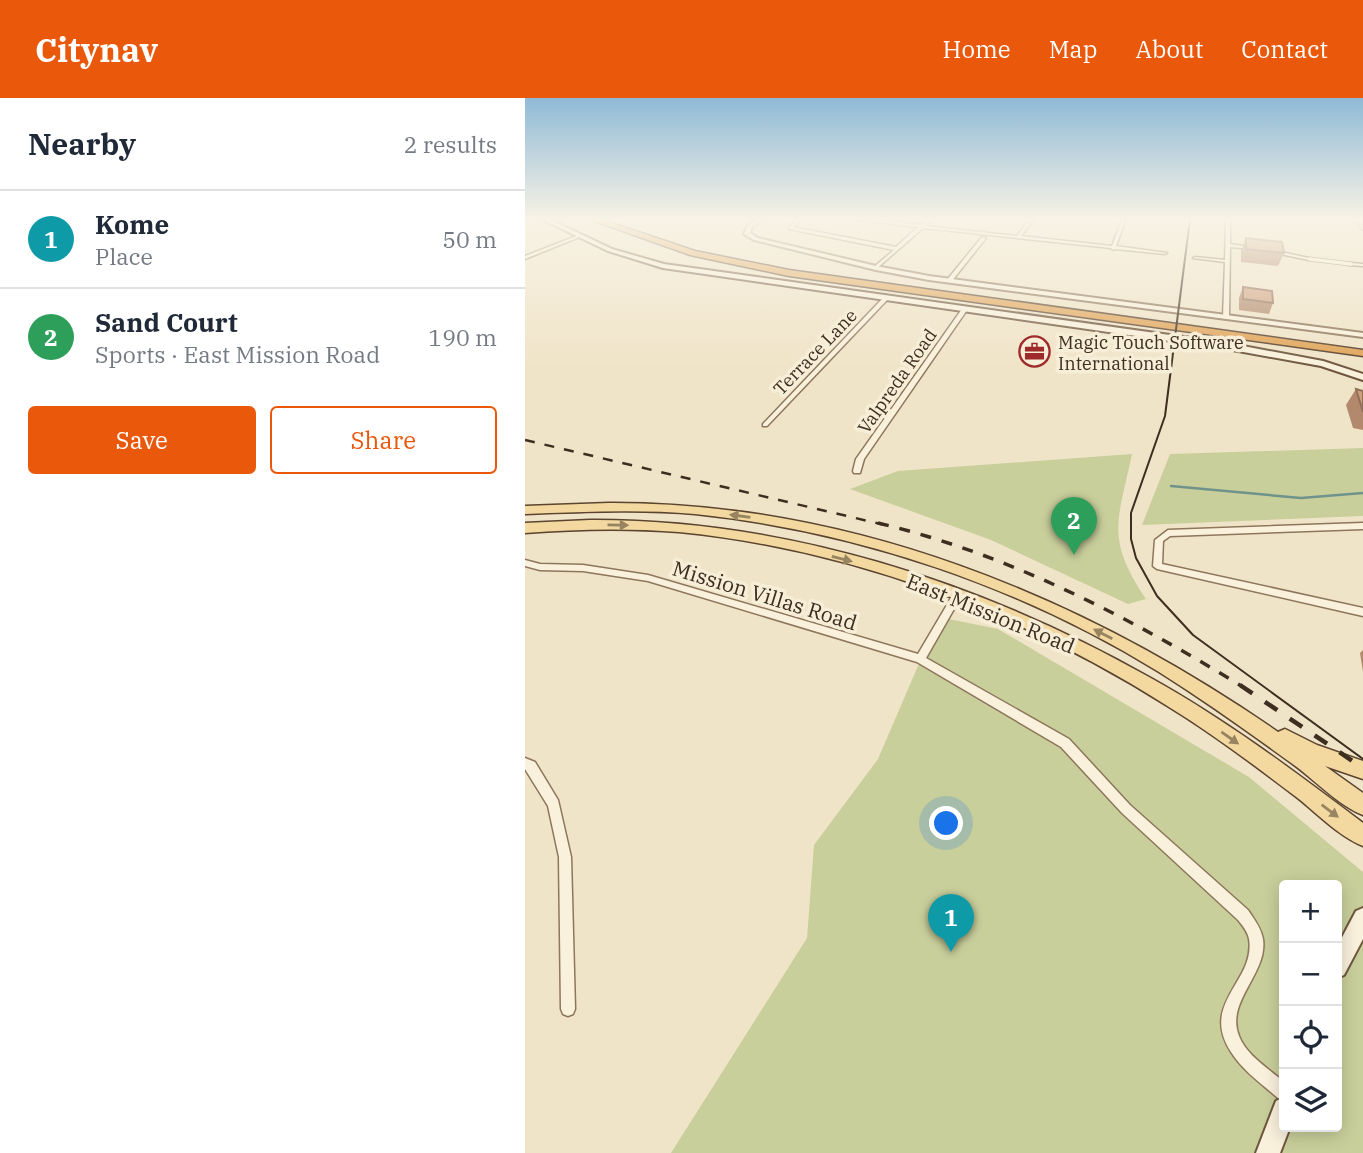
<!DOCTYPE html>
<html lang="en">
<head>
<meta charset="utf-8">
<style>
  body { margin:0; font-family:"IBM Plex Serif",serif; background:#f6f6f7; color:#1f2937 }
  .controls { position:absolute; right:21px; bottom:21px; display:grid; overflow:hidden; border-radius:7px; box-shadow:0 4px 18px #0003 }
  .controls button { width:63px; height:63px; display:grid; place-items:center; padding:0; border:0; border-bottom:2px solid #e0e1e3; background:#fff; color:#1f2937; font:35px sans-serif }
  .you { position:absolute; left:422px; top:726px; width:24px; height:24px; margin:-18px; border:5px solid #fff; border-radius:50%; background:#1a73e8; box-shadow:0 0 0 10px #1a73e833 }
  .badge { display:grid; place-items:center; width:46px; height:46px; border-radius:50%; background:#ea580c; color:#fff; font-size:23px; font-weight:700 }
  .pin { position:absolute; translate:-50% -58px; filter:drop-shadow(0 2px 4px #0008) }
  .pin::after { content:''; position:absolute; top:37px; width:24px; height:21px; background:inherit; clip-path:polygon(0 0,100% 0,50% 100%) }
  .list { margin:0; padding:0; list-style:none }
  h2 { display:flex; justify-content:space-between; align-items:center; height:91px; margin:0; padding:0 28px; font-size:30px }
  h2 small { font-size:23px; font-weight:400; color:#747a83 }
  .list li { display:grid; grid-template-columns:46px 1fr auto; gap:21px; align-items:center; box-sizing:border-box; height:98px; padding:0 28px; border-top:2px solid #e0e1e3 }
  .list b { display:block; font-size:26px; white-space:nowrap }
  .list p { margin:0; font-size:23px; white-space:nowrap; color:#747a83 }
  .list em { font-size:23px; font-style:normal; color:#747a83 }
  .actions { display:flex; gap:14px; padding:21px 28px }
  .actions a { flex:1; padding:16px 0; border:2px solid #ea580c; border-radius:7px; text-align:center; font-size:24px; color:#ea580c }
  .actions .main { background:#ea580c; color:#fff }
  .icon { flex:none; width:38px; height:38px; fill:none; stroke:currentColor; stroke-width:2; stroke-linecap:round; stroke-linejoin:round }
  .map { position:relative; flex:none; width:838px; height:1055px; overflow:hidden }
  header { display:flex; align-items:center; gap:42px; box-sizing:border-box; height:98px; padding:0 35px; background:#ea580c; color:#fff }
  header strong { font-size:33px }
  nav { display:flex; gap:38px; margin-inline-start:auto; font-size:24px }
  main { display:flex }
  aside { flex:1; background:#fff }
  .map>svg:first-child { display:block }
  .green { fill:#c9cf9b; fill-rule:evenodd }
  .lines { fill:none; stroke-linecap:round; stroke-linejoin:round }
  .stream { stroke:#6f938a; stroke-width:2.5 }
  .pedestrian-casing { stroke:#8d765c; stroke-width:5 }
  .minor-casing { stroke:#8d765c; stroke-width:3 }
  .tertiary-casing { stroke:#8d765c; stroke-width:4 }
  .secondary-casing { stroke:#6f573f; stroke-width:4 }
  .primary-casing { stroke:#5b4430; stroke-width:3 }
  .motorway-casing { stroke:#5b4430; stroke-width:3 }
  .pedestrian { stroke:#faf1dc; stroke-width:3.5 }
  .minor { fill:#faf1dc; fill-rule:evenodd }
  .tertiary { fill:#faf1dc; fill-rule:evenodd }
  .secondary { fill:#faf1dc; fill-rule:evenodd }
  .primary { fill:#f3d9a0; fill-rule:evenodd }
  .motorway { fill:#e0a458; fill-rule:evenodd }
  .tram { stroke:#3d2e20; stroke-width:2 }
  .rail-far2 { stroke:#3d2e20; stroke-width:2.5; stroke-dasharray:10 10; stroke-linecap:butt }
  .rail-far1 { stroke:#3d2e20; stroke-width:3.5; stroke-dasharray:11 11; stroke-linecap:butt }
  .rail { stroke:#3d2e20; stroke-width:4.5; stroke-dasharray:15 15; stroke-linecap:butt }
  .wall { fill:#b2896c }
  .building { fill:#cf9f7d; stroke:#916f58; stroke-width:2 }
  .oneway { fill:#988460 }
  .labels { text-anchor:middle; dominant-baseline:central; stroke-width:7; stroke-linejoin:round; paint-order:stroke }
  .far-poi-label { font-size:18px; fill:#3d2e20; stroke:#f7eed8; text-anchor:start }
  .far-street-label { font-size:18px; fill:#3d2e20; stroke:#f7eed8 }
  .street-label { font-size:21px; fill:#3d2e20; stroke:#f7eed8 }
</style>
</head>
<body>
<header>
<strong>Citynav</strong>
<nav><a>Home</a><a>Map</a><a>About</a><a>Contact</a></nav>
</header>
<main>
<aside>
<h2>Nearby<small>2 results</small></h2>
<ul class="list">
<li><span class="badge" style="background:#0f9aa8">1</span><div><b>Kome</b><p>Place</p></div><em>50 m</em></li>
<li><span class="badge" style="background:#2e9e5b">2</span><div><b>Sand Court</b><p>Sports · East Mission Road</p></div><em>190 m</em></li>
</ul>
<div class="actions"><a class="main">Save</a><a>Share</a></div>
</aside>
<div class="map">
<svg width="838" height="1055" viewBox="0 0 838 1055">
  <rect width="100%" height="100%" fill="#f0e4c8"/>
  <!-- green -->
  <g class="green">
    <polygon points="838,350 838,418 617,427 645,356"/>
    <path d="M607 356C593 423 580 440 621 501L603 506 466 442 325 391 373 373Z"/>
    <path d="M414 519 473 531 724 679 838 774V1055H146L282 840 289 747 353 661ZM759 787H812V1029H759Z"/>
  </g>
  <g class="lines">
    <!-- stream -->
    <polyline class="stream" points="646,388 776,400 838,395"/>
    <defs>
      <polyline id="pedestrian" points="784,161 826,166"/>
      <g id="minor">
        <polygon points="273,121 278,121 268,129 371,149 393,129 325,121 341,121 396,127 402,121 407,121 400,128 492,138 505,121 509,121 496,138 587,148 597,121 601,121 591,148 642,155 640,156 590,151 588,152 586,150 398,130 351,171 349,169 369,152 264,131 264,129"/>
        <polygon points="701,121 705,121 705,146 731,150 729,151 705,149 704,219 701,221 698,219 700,164 668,160 670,159 700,162"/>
        <polygon points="832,121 836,121 838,132 836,131"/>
        <polygon points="54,137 57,138 0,161 0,158"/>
        <polygon points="457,139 461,140 426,184 422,184 422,182"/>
        <polygon points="747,152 784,160 786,161 784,162 745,154"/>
        <polygon points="826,165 838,166 838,168 824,167"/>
        <polygon points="358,200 363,201 242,328 238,328 238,326"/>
        <polygon points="437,211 442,212 339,361 335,375 329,375 328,373 331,361"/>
        <polygon points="838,425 838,431 645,438 638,443 637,466 838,510 838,518 632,471 628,468 630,442 643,432"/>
        <path d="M0 462 15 466 58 467 123 477 393 556 429 495H435L437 497 401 560 544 641 605 707 723 812C729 821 736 830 738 841 743 876 700 903 714 938 721 957 744 971 759 984V1002L753 1000C737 986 718 973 706 954 674 905 731 883 724 841 723 834 717 827 713 822L597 715 536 649 392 564 123 483 58 473 15 472 0 468Z"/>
        <polygon points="0,660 10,664 33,702 46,759 50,911 48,916 43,918 38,916 36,911 34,759 23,708 0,671"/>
      </g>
      <polygon id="tertiary" points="233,121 239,121 227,129 225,135 233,140 351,168 404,178 838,235 838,239 404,182 351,172 229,142 219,136 223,127"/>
      <g id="secondary">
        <polygon points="16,121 24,121 87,151 139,166 702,245 798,263 838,276 838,282 796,268 702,251 138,170 83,153"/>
        <polygon points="832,121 838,121 838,124"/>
        <polygon points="838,810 838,841 819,877 812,880 812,849 831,813"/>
        <polygon points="759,999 759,1029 765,1029 755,1055 731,1055 751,1003"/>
      </g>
      <g id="primary">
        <path d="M84 405C326 404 557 498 753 634L760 631 792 647 838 663V681L800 668 838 695V717C813 707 791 683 769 667 725 635 680 603 634 574 494 488 333 433 170 416 114 411 56 414 0 416V408Z"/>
        <path d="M65 422C261 421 455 484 624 579 700 621 769 673 838 725V748C813 738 791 714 770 698 729 667 688 636 644 609 498 516 327 451 154 434 103 430 51 431 0 435V425Z"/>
      </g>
      <polygon id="motorway" points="64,121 75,121 170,153 264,172 838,252 838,258 264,178 165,157"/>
    </defs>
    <!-- pedestrian casing -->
    <use href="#pedestrian" class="pedestrian-casing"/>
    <!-- minor casing -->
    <use href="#minor" class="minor-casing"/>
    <!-- tertiary casing -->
    <use href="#tertiary" class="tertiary-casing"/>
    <!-- secondary casing -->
    <use href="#secondary" class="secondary-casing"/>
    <!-- primary casing -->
    <use href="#primary" class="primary-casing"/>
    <!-- motorway casing -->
    <use href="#motorway" class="motorway-casing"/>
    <!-- pedestrian -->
    <use href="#pedestrian" class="pedestrian"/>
    <!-- minor -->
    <use href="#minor" class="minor"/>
    <!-- tertiary -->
    <use href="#tertiary" class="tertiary"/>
    <!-- secondary -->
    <use href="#secondary" class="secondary"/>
    <!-- primary -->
    <use href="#primary" class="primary"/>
    <!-- motorway -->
    <use href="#motorway" class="motorway"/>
    <!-- tram -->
    <polyline class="tram" points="665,121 640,318 606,415 606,441 611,460 632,498 668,537 838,661"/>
    <!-- rail-far2 -->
    <polyline class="rail-far2" points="0,342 360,427"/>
    <!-- rail-far1 -->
    <path class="rail-far1" d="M353 425C483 456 604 519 718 589"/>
    <!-- rail -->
    <polyline class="rail" points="715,587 838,670"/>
  </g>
  <!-- wall -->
  <g class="wall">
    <polygon points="721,140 759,155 753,168 716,164 716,153"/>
    <polygon points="718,189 748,205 744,216 714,212 714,200"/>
    <polygon points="831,291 838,293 838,332 828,330 821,307"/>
    <polygon points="838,552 838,574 835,555"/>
  </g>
  <!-- building -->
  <g class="building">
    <polygon points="721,140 757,144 759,155 721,151"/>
    <polygon points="718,189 747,193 748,205 718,201"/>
    <polygon points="831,291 838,293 838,314"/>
  </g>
  <!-- one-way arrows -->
  <defs><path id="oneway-solid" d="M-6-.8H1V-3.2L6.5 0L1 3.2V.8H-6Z" transform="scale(1.75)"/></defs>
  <g class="oneway">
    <use href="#oneway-solid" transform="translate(215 418) rotate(-172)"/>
    <use href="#oneway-solid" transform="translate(93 427) rotate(1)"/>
    <use href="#oneway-solid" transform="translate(317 461) rotate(14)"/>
    <use href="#oneway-solid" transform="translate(578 536) rotate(-153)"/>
    <use href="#oneway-solid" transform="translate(705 640) rotate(35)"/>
    <use href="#oneway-solid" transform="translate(805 713) rotate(37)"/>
  </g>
  <!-- sky -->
  <linearGradient id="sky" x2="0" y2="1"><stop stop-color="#8fbad6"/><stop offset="0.45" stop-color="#f8f3e6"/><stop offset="1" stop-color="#f8f3e6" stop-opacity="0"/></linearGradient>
  <rect width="838" height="269" fill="url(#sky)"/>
  <!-- icons -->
  <defs>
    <symbol id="office-ring" viewBox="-11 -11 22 22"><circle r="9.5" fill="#f7eed8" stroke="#9e2a2b" stroke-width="1.5"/><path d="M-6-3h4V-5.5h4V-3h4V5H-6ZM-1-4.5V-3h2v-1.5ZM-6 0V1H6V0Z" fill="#9e2a2b"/></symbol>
  </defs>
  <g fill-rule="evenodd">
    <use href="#office-ring" x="492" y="236" width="35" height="35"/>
  </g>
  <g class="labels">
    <!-- far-poi labels -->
    <g class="far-poi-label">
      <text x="533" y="244">Magic Touch Software<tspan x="533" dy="21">International</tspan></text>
    </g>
    <!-- far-street labels -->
    <g class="far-street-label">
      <text transform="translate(290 254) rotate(-46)">Terrace Lane</text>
      <text transform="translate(372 283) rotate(-55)">Valpreda Road</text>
    </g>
    <!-- street labels -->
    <g class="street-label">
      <text transform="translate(240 497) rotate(17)">Mission Villas Road</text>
      <text transform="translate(466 515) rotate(22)">East Mission Road</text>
    </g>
  </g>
</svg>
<div class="controls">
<button>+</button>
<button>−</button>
<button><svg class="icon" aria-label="locate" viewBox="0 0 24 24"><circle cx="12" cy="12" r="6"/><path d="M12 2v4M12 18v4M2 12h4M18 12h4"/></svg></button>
<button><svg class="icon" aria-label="layers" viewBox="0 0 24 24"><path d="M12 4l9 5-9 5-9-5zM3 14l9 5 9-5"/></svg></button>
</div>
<div class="you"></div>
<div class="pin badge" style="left:426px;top:854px;background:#0f9aa8">1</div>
<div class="pin badge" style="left:549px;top:457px;background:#2e9e5b">2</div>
</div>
</main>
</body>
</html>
